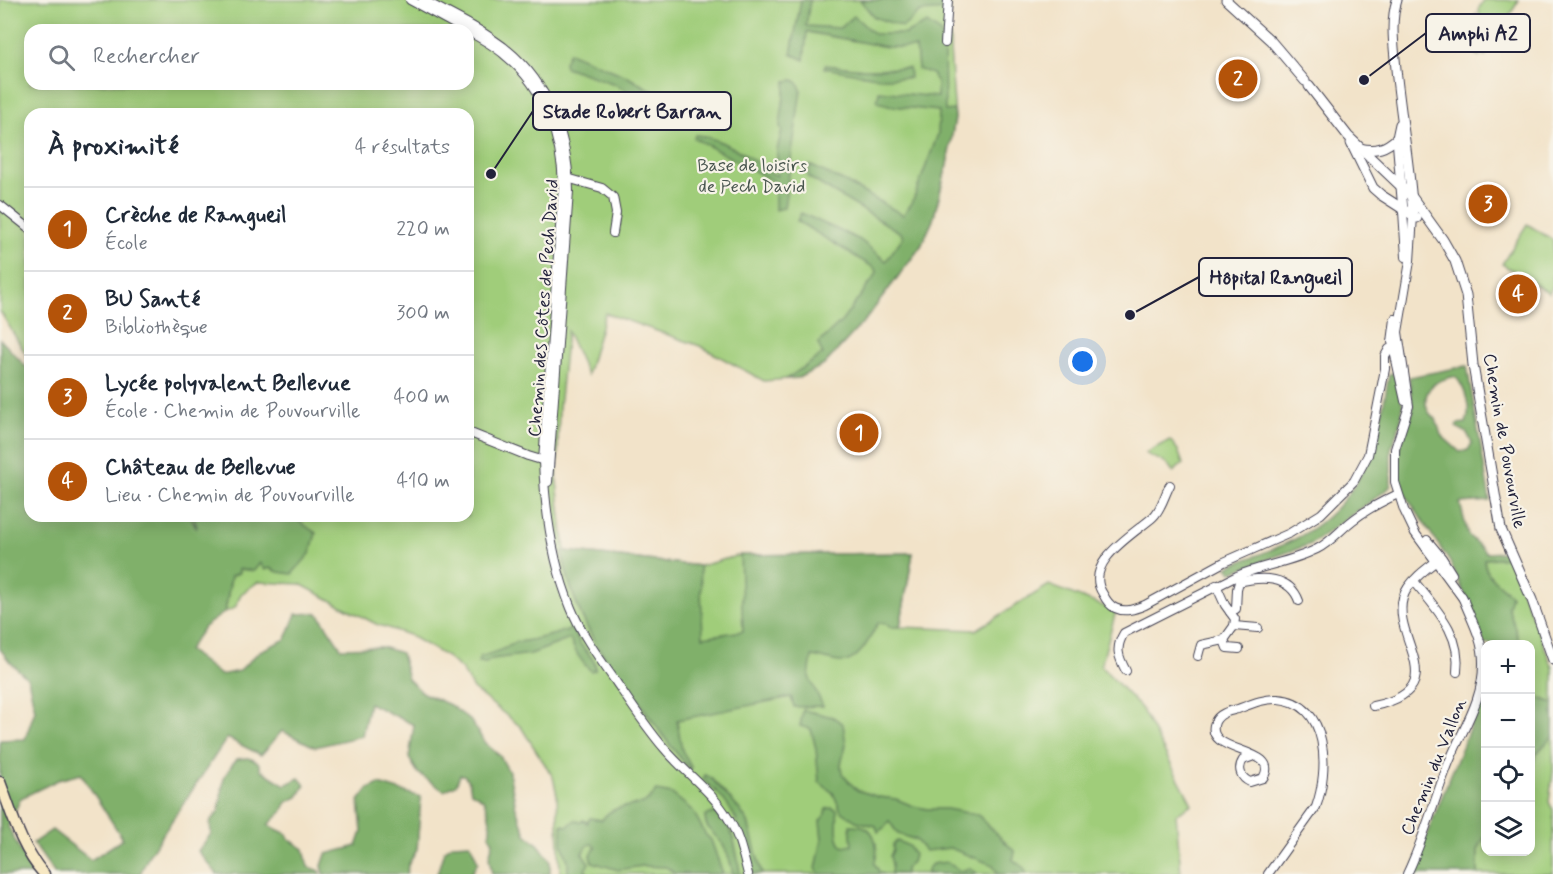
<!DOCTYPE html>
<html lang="fr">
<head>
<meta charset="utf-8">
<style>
  body { margin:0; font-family:Mynerve,sans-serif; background:#f2f2f3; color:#1f2937 }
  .controls { position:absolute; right:18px; bottom:18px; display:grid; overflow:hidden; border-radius:12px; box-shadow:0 3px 15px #0003 }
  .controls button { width:54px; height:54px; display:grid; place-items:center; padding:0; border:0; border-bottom:2px solid #e0e1e3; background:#fff; color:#1f2937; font:30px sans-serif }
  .you { position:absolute; left:1083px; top:362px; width:21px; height:21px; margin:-15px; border:4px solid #fff; border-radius:50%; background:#1a73e8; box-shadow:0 0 0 9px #1a73e833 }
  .badge { display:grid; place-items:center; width:39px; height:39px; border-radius:50%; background:#b45309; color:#fff; font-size:20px; font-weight:700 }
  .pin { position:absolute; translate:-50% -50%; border:3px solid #fff; box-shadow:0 2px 6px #0006 }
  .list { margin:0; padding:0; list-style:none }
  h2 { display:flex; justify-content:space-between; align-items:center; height:78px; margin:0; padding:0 24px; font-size:26px }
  h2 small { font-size:20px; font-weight:400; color:#747a83 }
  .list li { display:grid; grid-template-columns:39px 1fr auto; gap:18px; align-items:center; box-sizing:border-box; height:84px; padding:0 24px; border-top:2px solid #e0e1e3 }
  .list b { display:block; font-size:22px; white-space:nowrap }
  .list p { margin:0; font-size:20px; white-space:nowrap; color:#747a83 }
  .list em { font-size:20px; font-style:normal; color:#747a83 }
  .icon { flex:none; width:33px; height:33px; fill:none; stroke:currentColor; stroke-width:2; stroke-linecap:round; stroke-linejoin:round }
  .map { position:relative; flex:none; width:1553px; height:874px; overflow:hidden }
  .search { position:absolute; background:#fff; box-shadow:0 3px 15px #0003; left:24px; top:24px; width:450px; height:66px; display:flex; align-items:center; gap:15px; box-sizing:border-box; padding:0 21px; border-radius:18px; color:#747a83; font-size:22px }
  .panel { position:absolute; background:#fff; box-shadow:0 3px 15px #0003; left:24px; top:108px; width:450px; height:414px; border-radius:18px }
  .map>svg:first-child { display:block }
  .green { fill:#a0cd7a; stroke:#61785a; stroke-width:1.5; fill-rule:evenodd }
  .forest { fill:#80b06a; stroke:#516952; stroke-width:1.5; fill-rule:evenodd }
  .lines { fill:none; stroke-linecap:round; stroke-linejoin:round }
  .minor-casing { stroke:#413f50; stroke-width:10 }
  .tertiary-casing { stroke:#413f50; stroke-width:11 }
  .secondary-casing { stroke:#413f50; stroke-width:13 }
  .minor { stroke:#fff; stroke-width:8 }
  .tertiary { stroke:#fff; stroke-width:9 }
  .secondary { stroke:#f7e8c3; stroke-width:10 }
  .labels { text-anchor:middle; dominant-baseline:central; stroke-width:4.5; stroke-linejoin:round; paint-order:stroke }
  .park-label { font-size:18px; fill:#48554e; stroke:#f7f3e8 }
  .street-label { font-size:18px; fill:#22223b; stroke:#f7f3e8 }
  .leader { fill:none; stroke:#22223b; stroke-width:2 }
  .callout-dot { fill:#22223b; stroke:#f7f3e8; stroke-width:2 }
  .callout { fill:#f7f3e8; stroke:#22223b; stroke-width:2 }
  .callout-label { font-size:20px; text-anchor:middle; font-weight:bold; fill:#22223b }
</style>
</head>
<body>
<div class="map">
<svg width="1553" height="874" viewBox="0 0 1553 874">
  <rect width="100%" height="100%" fill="#f7f3e8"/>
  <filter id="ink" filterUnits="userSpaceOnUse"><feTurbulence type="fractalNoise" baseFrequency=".0167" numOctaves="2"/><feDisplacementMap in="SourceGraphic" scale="12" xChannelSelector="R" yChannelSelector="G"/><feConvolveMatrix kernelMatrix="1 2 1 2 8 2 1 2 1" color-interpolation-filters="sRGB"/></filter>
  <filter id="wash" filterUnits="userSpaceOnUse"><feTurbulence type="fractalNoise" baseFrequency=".008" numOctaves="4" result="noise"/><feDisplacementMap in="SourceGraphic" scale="24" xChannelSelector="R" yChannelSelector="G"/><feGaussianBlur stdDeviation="1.35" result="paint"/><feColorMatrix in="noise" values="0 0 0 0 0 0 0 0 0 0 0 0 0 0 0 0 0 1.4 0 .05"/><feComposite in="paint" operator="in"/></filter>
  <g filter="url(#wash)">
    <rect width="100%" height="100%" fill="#f2e3c9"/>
    <!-- green -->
    <g class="green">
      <path d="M0 0H950V49L955 118 947 165 933 220 921 246 866 319 824 365 798 378 764 381 700 346 605 313 587 375 567 331 559 408 557 482 565 551 700 566 740 555 913 553 900 627 976 630 1049 585 1116 611 1101 666 1141 708 1192 804 1176 814 1181 874H560L557 795 553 777 521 727 473 689 462 670 447 657 409 635 376 624 300 584 258 582 241 594 235 608 225 612 231 576 213 557 190 516H468V114H30V361L0 311ZM30 30H468V84H30Z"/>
      <polygon points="1484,0 1519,0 1485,56 1483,55 1479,8"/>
      <polygon points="1476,14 1479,56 1458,43"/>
      <polygon points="1527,224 1553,240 1553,286 1549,293 1502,264"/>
      <path d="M1170 440 1178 450 1183 464 1173 472C1167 459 1155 460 1145 453Z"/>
      <path d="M1508 557 1553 668V703L1533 696 1531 693 1530 644H1520L1508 607 1506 590C1493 581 1486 574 1484 559Z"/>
      <path d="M1553 736V771L1549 802 1553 810V874H1478V850L1485 834 1486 852H1530L1531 820 1533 817C1530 788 1525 755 1553 736Z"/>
    </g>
    <!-- forest -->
    <g class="forest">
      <polygon points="801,0 810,0 806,26 840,28 854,16 874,34 905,34 927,23 940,32 944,46 945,111 954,110 955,118 947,165 933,220 921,246 866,319 824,365 798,378 786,379 823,354 818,344 842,321 876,275 877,271 873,267 797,221 801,213 860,240 886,261 903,237 901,233 808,177 810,165 847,183 903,215 912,203 938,134 939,111 892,106 877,102 879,91 937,97 937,83 932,74 918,69 916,48 887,47 807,32 804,60 791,54"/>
      <polygon points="860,0 945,0 945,10 920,12 903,27 874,17"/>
      <polygon points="569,52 626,76 689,111 692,115 643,101 615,84 565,67 564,62"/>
      <polygon points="825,65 865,69 909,68 910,78 882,78 824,68"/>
      <path d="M794 80 799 84 801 90 784 208 775 210V182L694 138 695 135C710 135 737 149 749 157 760 164 763 171 777 176V150L782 130 780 126 786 81Z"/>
      <path d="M0 339 30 371V516H190L197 528 194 516H283L294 518 316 533 310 554 292 574 278 572 270 568 265 570 260 563 254 571 239 569V573L231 576 225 612 204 627 188 650 220 675 239 671 260 651 286 639 296 614 318 613 341 648 382 647 401 653 408 679 423 693 450 705 470 720 485 743 500 756 509 772 516 808 526 834 539 845 550 860V874H492L489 857 493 842 489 835C492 825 489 809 483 800 481 797 475 794 471 792L469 782 464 775H460L456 785 444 791 418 773 409 758 414 725 369 703 362 736 315 747 282 731 261 755 227 738 149 855 140 874H55L33 843 52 830 91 860 123 839 81 774 58 780 21 798 8 826 32 874H0V740L25 739 35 710 28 679 10 662 0 649Z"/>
      <path d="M1467 366 1490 501 1460 503 1468 535 1487 553 1504 552 1508 557 1484 559C1485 578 1500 583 1511 596L1508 607 1520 644H1486L1485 647 1473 613 1450 562 1402 490 1398 475 1400 445 1413 411 1409 377ZM1452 377H1456C1465 388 1472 408 1466 423L1457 424 1456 427 1467 433 1472 443 1468 450 1460 452 1441 435 1436 419C1424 412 1422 395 1433 385 1438 380 1446 379 1452 377Z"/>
      <path d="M1394 373 1403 406 1401 420 1391 449V485L1388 489 1311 544 1232 572 1227 567C1251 557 1277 549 1299 537 1364 500 1378 442 1389 374Z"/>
      <path d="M565 551 700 566 703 637 743 631 740 555 913 553 900 627H889L887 624 878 623C871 636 859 664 840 662 831 661 822 657 812 656L809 677 823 706 794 707 791 697 677 720 682 750 691 767 690 769C669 746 652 721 635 695 623 678 609 664 598 647 581 619 568 584 562 552Z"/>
      <path d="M570 629C578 634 577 639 581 645 587 653 597 660 595 670L591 671C581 662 575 652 570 639L531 654 492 659 486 663 478 662 480 657C491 653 506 650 515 642 521 643 559 634 562 631L565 632Z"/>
      <polygon points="1485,672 1486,834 1478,850 1478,874 1411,874 1482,697"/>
      <polygon points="1530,693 1533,696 1553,703 1553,736 1535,755 1531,768"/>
      <polygon points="803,710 833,717 843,724 846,745 841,764 842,774 857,790 879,797 896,799 913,806 927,809 947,809 978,815 1015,852 1013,860 1023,867 1027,874 998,874 993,865 950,848 925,851 916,840 898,834 889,821 886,826 878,832 876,826 856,821 841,811 833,793 819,782 816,749 811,729 800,726"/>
      <polygon points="249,758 258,762 261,770 285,785 299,778 305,785 298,797 287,802 282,812 268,825 287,834 289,839 304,849 308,867 320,871 321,874 217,874 198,851 211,834 210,822 219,811 224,777 236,759"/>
      <path d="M705 775 711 778 740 810 748 822 762 874H753C741 831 739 809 703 779Z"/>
      <polygon points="379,784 421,797 417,850 408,865 407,874 324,874 322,866 326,854 357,846 362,832 359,801 368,789"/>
      <path d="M656 791 672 794 693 811 706 835 711 840 723 874H676L666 867 642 866 618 870 592 862 590 856 596 847 592 844 588 845 582 853 589 863 585 870 589 874H568V861L562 844V825L568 826 575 820 580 822 584 820 587 823 590 818 602 820C612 804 631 808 646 802 650 800 653 795 656 791Z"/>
      <path d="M832 808 837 810C839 822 833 839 844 847L852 845 850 825C855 825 861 825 865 827 877 833 879 853 874 863L880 873 884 874H819L816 869 822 839 820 821 824 817 826 809Z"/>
      <path d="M716 812C734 824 737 854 740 874H733C731 863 727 850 720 841 713 832 705 830 705 816Z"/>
      <polygon points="897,841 909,846 914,855 912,862 905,869 905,874 891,874 892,864 890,856 893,850 893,844"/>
      <polygon points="470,843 478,862 471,874 437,874 444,851 453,844"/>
      <polygon points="947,862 960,871 970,868 978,874 927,874 927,870 932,864"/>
    </g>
  </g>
  <g filter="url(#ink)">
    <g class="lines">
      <defs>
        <g id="minor">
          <polyline points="410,0 465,30"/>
          <path d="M423 0C445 12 470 23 491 38 544 72 568 129 569 191L548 482"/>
          <path d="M468 31C481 39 496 46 507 57 545 88 562 139 563 186L543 461C545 510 552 562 571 608 582 635 599 658 616 682 631 704 646 727 664 748 684 772 712 791 728 818 739 835 743 855 748 874"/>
          <polyline points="945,43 948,0"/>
          <polyline points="567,178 602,188 613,197 616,213 613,233"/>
          <polyline points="0,205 30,229"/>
          <polyline points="1403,211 1406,257"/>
          <polyline points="1413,216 1410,261 1398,332 1409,406 1395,449 1395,482 1404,510 1415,533 1464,600"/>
          <polyline points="1395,319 1392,342 1405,401"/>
          <polyline points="468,432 528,456 548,462"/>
          <path d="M1170 485C1165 494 1161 510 1153 517 1134 534 1082 563 1103 594 1106 600 1109 605 1115 608 1125 613 1135 609 1145 605L1224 562 1290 533 1321 514 1354 481 1368 455 1385 369V356L1389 349 1393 348"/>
          <polyline points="1427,540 1442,558 1452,574"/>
          <path d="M1414 581C1436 609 1462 634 1457 672"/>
          <path d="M1230 612 1236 609 1237 589 1239 582C1262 576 1290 576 1299 601"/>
          <polyline points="1234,626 1258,628"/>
          <polyline points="1224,640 1227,648 1239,649"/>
          <polyline points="1198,656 1201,645 1224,640 1234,626 1235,619 1225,605 1216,585"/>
          <path d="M1126 671C1118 656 1115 648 1124 633L1237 576C1263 565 1291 562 1317 549 1331 542 1341 529 1353 520 1367 509 1383 501 1398 494"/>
          <path d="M1373 706C1456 689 1391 639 1403 598 1407 582 1428 567 1441 558"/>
          <path d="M1254 756 1243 760C1237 769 1241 778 1250 782L1263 778C1283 746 1202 755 1215 722 1219 713 1230 711 1238 709 1251 704 1265 698 1278 699 1330 703 1329 771 1316 807L1268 874"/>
          <path d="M1407 874C1423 841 1433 804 1446 770 1459 733 1484 703 1483 662 1483 638 1470 618 1462 596"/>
        </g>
        <g id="tertiary">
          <polyline points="1226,0 1271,41 1305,81"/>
          <path d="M1397 0C1390 22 1394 46 1396 69 1401 118 1410 167 1413 216"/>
          <polyline points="1309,86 1348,136 1412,197 1443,240 1455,261 1466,295 1473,365 1501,529 1532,600 1553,660"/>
          <polyline points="1400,124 1397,138 1403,211"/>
          <polyline points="1351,143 1373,188 1381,195 1417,218"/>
          <path d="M1360 148C1376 152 1386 148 1397 138"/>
        </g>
        <path id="secondary" d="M0 782C12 814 21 848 44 874"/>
      </defs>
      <!-- minor casing -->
      <use href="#minor" class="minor-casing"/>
      <!-- tertiary casing -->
      <use href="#tertiary" class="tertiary-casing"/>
      <!-- secondary casing -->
      <use href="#secondary" class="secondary-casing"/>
      <!-- minor -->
      <use href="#minor" class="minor"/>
      <!-- tertiary -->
      <use href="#tertiary" class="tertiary"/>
      <!-- secondary -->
      <use href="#secondary" class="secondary"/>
    </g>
  </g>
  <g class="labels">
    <!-- park labels -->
    <g class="park-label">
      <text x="752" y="166">Base de loisirs<tspan x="752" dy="21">de Pech David</tspan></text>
    </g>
    <!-- street labels -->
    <g class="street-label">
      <text transform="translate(544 308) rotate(-86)">Chemin des Côtes de Pech David</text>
      <text transform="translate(1504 441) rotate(80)">Chemin de Pouvourville</text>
      <text transform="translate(1434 767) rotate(-68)">Chemin du Vallon</text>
    </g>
  </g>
  <!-- callouts -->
  <path class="leader" d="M1364 80L1426 33M491 174L533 111M1130 315L1199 277"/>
  <g class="callout-dot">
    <circle cx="1364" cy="80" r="6"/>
    <circle cx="491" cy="174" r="6"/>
    <circle cx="1130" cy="315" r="6"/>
  </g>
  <g class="callout">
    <rect x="1426" y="14" width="104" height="38" rx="6"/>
    <rect x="533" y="92" width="198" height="38" rx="6"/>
    <rect x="1199" y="258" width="153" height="38" rx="6"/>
  </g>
  <g class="callout-label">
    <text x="1478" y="40">Amphi A2</text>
    <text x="632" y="118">Stade Robert Barran</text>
    <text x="1276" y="284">Hôpital Rangueil</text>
  </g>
</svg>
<div class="controls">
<button>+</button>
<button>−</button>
<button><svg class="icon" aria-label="locate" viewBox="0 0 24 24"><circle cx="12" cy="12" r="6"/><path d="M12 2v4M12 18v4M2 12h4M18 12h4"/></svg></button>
<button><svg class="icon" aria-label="layers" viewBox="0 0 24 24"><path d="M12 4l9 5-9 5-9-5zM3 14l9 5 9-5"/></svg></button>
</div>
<div class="you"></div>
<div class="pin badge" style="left:859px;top:433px">1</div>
<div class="pin badge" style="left:1238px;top:79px">2</div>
<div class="pin badge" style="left:1488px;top:204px">3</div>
<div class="pin badge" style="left:1518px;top:294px">4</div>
<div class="search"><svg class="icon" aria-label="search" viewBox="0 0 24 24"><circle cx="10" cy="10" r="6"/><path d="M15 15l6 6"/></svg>Rechercher</div>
<section class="panel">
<h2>À proximité<small>4 résultats</small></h2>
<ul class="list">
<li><span class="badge">1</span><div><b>Crèche de Rangueil</b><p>École</p></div><em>220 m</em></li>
<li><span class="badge">2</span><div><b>BU Santé</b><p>Bibliothèque</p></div><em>300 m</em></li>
<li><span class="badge">3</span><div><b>Lycée polyvalent Bellevue</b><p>École · Chemin de Pouvourville</p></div><em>400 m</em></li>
<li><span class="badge">4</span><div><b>Château de Bellevue</b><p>Lieu · Chemin de Pouvourville</p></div><em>410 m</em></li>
</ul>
</section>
</div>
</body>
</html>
